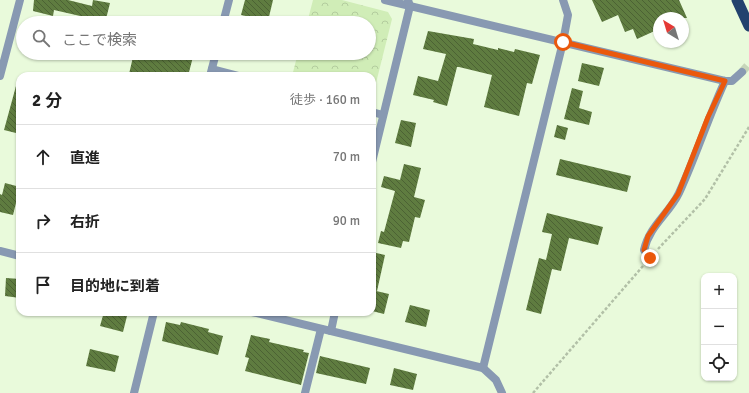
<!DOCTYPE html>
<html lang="ja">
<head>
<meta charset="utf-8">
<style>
  body { margin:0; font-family:Signika,"Noto Sans JP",sans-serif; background:#f2f2f2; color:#222 }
  .controls { position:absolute; right:12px; bottom:12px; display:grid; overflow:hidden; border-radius:8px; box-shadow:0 1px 3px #0004 }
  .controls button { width:36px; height:36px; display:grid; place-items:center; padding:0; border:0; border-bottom:1px solid #e0e0e0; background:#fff; color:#222; font:20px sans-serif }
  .compass { position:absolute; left:653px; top:12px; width:36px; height:36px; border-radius:50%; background:#fff; box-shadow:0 1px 3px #0004; rotate:322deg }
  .stop { position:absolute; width:12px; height:12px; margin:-9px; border:3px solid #ea580c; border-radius:50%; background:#fff }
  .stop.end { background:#ea580c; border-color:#fff; box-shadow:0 1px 4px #0008 }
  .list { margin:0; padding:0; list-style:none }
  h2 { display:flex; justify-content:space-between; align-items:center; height:52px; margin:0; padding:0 16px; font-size:17px }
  h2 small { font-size:13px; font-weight:400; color:#767676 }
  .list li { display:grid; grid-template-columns:26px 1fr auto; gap:12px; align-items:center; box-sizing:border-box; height:64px; padding:0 16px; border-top:1px solid #e0e0e0 }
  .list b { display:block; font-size:15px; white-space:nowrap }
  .list em { font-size:13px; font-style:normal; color:#767676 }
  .icon { flex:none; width:22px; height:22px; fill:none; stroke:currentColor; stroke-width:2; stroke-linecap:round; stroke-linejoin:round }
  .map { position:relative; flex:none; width:749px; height:393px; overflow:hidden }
  .search { position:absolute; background:#fff; box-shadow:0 1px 3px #0004; left:16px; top:16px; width:360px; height:44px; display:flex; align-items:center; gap:10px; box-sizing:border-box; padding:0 14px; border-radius:22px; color:#767676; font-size:15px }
  .panel { position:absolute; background:#fff; box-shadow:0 1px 3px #0004; left:16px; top:72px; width:360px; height:244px; border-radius:12px }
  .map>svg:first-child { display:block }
  .park { fill:url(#park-crowns) }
  .building { fill:url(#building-back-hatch) }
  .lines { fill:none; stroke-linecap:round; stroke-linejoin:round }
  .minor-tunnel { stroke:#c6d5b9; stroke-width:8; stroke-dasharray:8 4; stroke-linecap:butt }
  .path { stroke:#b2c0a7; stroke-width:2.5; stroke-dasharray:3 2; stroke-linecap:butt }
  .service { stroke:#8899b2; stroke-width:8 }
  .minor { stroke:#8899b2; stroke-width:8 }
  .trunk { stroke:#22426e; stroke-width:11 }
  .route { stroke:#ea580c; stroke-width:5 }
</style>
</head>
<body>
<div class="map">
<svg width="749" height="393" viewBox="0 0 749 393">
  <defs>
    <pattern id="park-crowns" width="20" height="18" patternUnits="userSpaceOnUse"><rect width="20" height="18" fill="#d0edb7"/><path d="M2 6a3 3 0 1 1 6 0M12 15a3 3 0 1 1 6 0" fill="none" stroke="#b3cc9e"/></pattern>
    <pattern id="building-back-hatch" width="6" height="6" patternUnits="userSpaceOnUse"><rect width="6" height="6" fill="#5f7c40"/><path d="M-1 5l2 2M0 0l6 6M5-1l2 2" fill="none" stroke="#4c6234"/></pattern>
  </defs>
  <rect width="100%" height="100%" fill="#e9fadb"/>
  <!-- park -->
  <polygon class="park" points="313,0 342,0 388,12 392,19 374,91 372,92 372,76 292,76 298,53 369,53 369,23 307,23"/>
  <!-- building -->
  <g class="building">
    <polygon points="34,0 68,0 92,6 93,0 110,3 105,23 87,23 89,18 54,10 53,16 33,11"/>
    <polygon points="245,0 273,0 268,21 241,15"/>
    <polygon points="592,0 679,0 687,18 659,18 659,29 637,39 633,29 625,32 618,15 602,22"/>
    <polygon points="428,31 474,39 473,44 498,50 498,48 514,52 515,49 540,55 532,84 527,83 519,116 484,107 492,75 459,67 457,67 447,106 433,102 434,100 413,95 418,76 438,81 446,54 423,49"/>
    <polygon points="148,53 194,53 188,76 138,76 129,74 133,57 147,60"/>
    <polygon points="582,63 604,68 599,86 578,81"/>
    <polygon points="16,86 20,87 20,134 4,130"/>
    <polygon points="572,88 583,91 579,108 592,112 589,125 564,119"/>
    <polygon points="401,120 416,123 411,147 395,143"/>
    <polygon points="557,125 568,128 565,140 554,137"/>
    <polygon points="560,159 631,176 627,192 556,175"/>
    <polygon points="404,164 421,168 414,197 425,200 420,218 415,217 409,242 403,241 401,248 378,243 381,231 384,232 395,191 381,187 384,176 400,180"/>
    <polygon points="5,183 20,187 13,215 0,212 0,194 2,195"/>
    <polygon points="547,213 603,227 598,245 569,238 561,271 552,269 541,314 526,310 539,258 546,260 552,234 542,232"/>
    <polygon points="372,252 385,255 377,291 372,290"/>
    <polygon points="6,278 20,279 20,298 5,296"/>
    <polygon points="372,290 389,294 384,314 372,311"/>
    <polygon points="410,305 430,310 426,327 405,322"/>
    <polygon points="104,312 127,316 123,332 100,326"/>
    <polygon points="166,322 180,325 181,322 209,329 208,332 223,336 218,355 162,341"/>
    <polygon points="251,335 270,339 269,342 304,350 303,352 309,353 301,385 245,371 249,358 245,357"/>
    <polygon points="90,349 119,356 115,372 86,366"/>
    <polygon points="320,356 370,368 366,384 316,373"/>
    <polygon points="394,368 417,374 413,390 390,385"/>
  </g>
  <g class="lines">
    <!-- minor-tunnel -->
    <polyline class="minor-tunnel" points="742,72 749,64"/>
    <!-- path -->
    <g class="path">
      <polyline points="658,249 705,199 749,127"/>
      <polyline points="533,393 643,266"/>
    </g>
    <!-- service -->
    <g class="service">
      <path d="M650 258 644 250C650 225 669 214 679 193 696 156 708 118 725 81"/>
      <polyline points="483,368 496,380 502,393"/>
    </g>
    <!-- minor -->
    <g class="minor">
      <polyline points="385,0 725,81 732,81 742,72"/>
      <polyline points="223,23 229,0"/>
      <polyline points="212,69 239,76"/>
      <polyline points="0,76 20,0"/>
      <polyline points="210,76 216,53"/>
      <polyline points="372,112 383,115"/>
      <polyline points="372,162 410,6 408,0"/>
      <polyline points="0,251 20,256"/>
      <polyline points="252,312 483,368 563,42 568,15 563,0"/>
      <polyline points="331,331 335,312"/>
      <polyline points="134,393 154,312"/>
      <polyline points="305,393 321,329"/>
    </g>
    <!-- trunk -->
    <polyline class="trunk" points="737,0 749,26"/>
  </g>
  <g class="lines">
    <!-- route -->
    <polyline class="route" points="563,42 725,81 708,117 678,194 648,236 644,250 650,258"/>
  </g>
</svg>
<div class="controls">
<button>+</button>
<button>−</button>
<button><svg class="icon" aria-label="locate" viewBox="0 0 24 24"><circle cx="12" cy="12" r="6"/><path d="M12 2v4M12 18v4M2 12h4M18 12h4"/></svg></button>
</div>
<svg class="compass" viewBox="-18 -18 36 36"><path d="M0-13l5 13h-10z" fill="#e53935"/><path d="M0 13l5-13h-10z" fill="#767676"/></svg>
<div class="stop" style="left:563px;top:42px"></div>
<div class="stop end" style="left:650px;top:258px"></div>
<div class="search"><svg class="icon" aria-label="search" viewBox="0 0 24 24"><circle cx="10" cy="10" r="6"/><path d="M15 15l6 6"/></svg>ここで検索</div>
<section class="panel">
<h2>2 分<small>徒歩 · 160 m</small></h2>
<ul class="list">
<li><svg class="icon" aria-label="ahead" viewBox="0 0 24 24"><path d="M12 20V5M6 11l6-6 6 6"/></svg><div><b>直進</b></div><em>70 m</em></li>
<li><svg class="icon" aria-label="right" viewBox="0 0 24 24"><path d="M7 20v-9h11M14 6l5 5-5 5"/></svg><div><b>右折</b></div><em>90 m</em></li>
<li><svg class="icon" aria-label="arrive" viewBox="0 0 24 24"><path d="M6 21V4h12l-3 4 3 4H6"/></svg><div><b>目的地に到着</b></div></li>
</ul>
</section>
</div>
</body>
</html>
